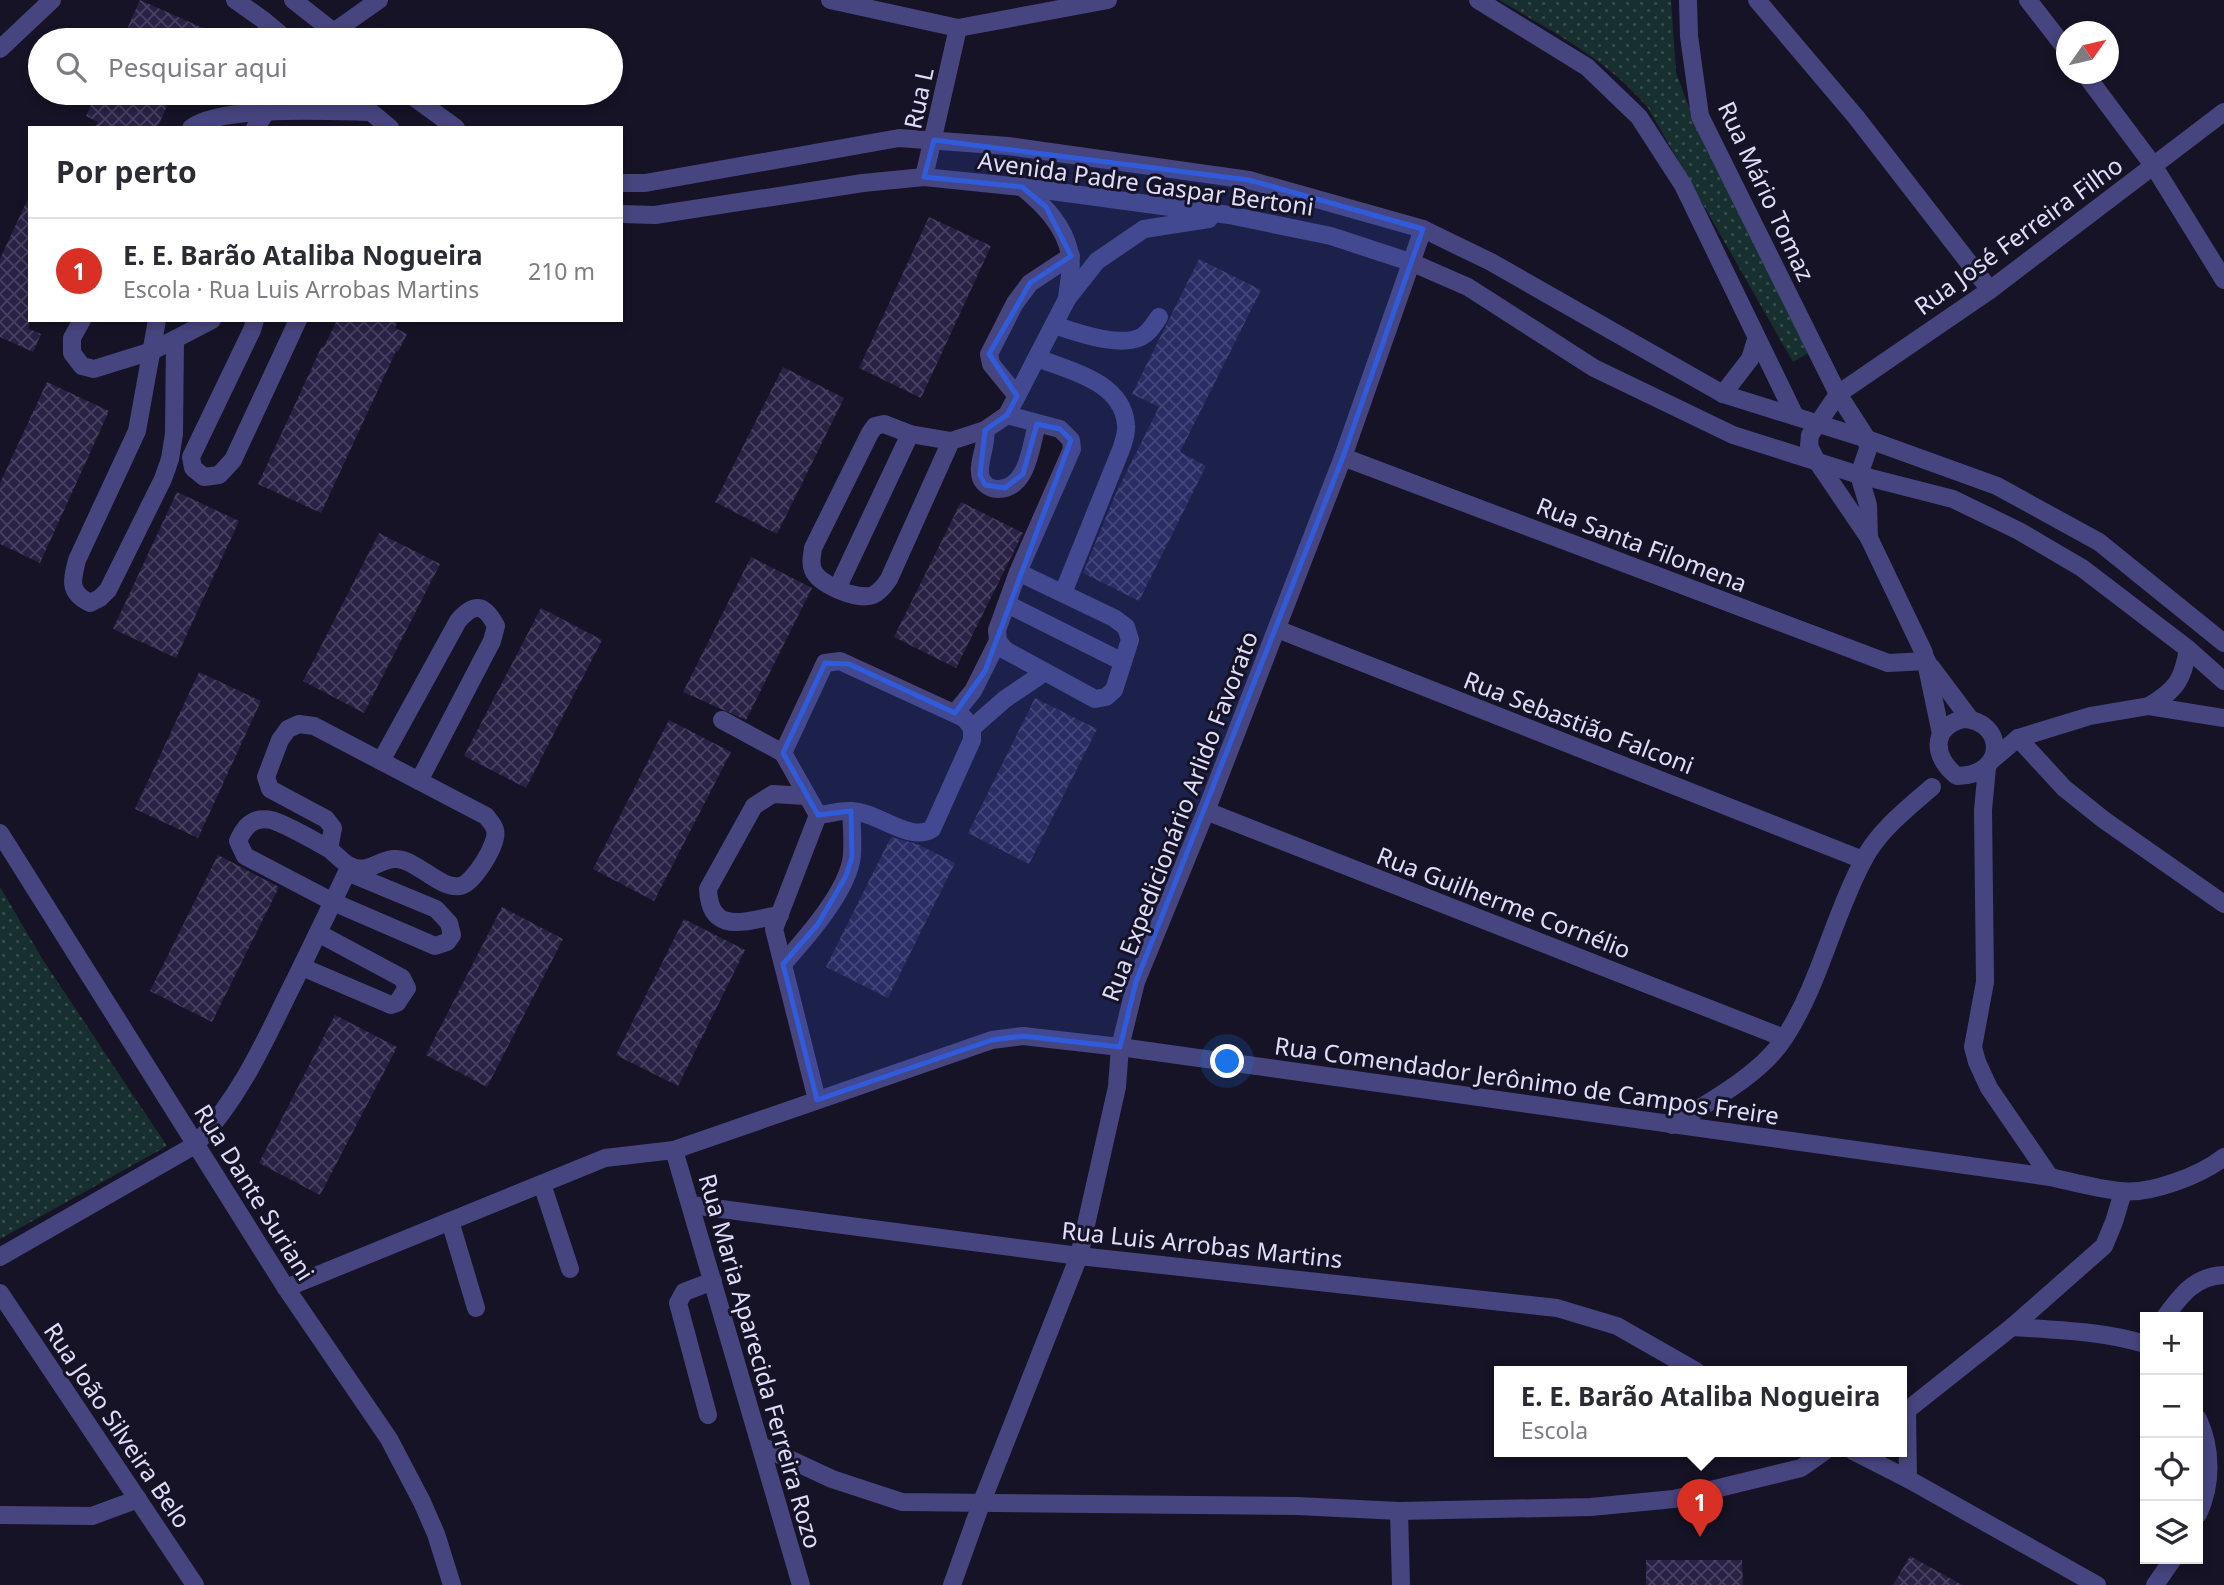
<!DOCTYPE html>
<html lang="pt">
<head>
<meta charset="utf-8">
<style>
  body { margin:0; font-family:"Noto Sans",sans-serif; background:#f7f7f7; color:#2b2b33 }
  .controls { position:absolute; right:21px; bottom:21px; display:grid; overflow:hidden; border-radius:0px; box-shadow:0 4px 10px #0003 }
  .controls button { width:63px; height:63px; display:grid; place-items:center; padding:0; border:0; border-bottom:2px solid #e1e1e2; background:#fff; color:#2b2b33; font:35px sans-serif }
  .compass { position:absolute; left:2056px; top:21px; width:63px; height:63px; border-radius:50%; background:#fff; box-shadow:0 4px 10px #0003; rotate:56deg }
  .you { position:absolute; left:1228px; top:1062px; width:24px; height:24px; margin:-18px; border:5px solid #fff; border-radius:50%; background:#1a73e8; box-shadow:0 0 0 10px #1a73e833 }
  .badge { display:grid; place-items:center; width:46px; height:46px; border-radius:50%; background:#d93025; color:#fff; font-size:23px; font-weight:700 }
  .pin { position:absolute; translate:-50% -58px; filter:drop-shadow(0 2px 4px #0008) }
  .pin::after { content:''; position:absolute; top:37px; width:24px; height:21px; background:inherit; clip-path:polygon(0 0,100% 0,50% 100%) }
  .popup { position:absolute; left:1494px; top:1366px; width:413px; height:91px; box-sizing:border-box; display:grid; place-content:center; border-radius:0px; background:#fff; filter:drop-shadow(0 2px 5px #0005); font-size:23px; white-space:nowrap; color:#7c7c81 }
  .popup b { font-size:26px; color:#2b2b33 }
  .popup::after { content:''; position:absolute; left:50%; top:100%; margin-left:-14px; border:14px solid transparent; border-top-color:#fff }
  .list { margin:0; padding:0; list-style:none }
  h2 { display:flex; justify-content:space-between; align-items:center; height:91px; margin:0; padding:0 28px; font-size:30px }
  h2 small { font-size:23px; font-weight:400; color:#7c7c81 }
  .list li { display:grid; grid-template-columns:46px 1fr auto; gap:21px; align-items:center; box-sizing:border-box; height:105px; padding:0 28px; border-top:2px solid #e1e1e2 }
  .list b { display:block; font-size:26px; white-space:nowrap }
  .list p { margin:0; font-size:23px; white-space:nowrap; color:#7c7c81 }
  .list em { font-size:23px; font-style:normal; color:#7c7c81 }
  .icon { flex:none; width:38px; height:38px; fill:none; stroke:currentColor; stroke-width:2; stroke-linecap:round; stroke-linejoin:round }
  .map { position:relative; flex:none; width:2224px; height:1585px; overflow:hidden }
  .search { position:absolute; background:#fff; box-shadow:0 4px 10px #0003; left:28px; top:28px; width:595px; height:77px; display:flex; align-items:center; gap:18px; box-sizing:border-box; padding:0 24px; border-radius:38px; color:#7c7c81; font-size:26px }
  .panel { position:absolute; background:#fff; box-shadow:0 4px 10px #0003; left:28px; top:126px; width:595px; height:196px; border-radius:0px }
  .map>svg:first-child { display:block }
  .park { fill:url(#park-dots) }
  .building { fill:url(#building-cross-hatch) }
  .lines { fill:none; stroke-linecap:round; stroke-linejoin:round }
  .minor { stroke:#47457f; stroke-width:18 }
  .marked { fill:#305cdb; fill-opacity:0.2; stroke:#305cdb; stroke-width:5; stroke-linejoin:round }
  .labels { text-anchor:middle; dominant-baseline:central; stroke-width:6; stroke-linejoin:round; paint-order:stroke }
  .street-label { font-size:24px; fill:#e0ddfa; stroke:#161326 }
</style>
</head>
<body>
<div class="map">
<svg width="2224" height="1585" viewBox="0 0 2224 1585">
  <defs>
    <pattern id="park-dots" width="8" height="8" patternUnits="userSpaceOnUse" patternTransform="scale(1.75)"><rect width="8" height="8" fill="#172f2e"/><path d="M2 2h.1M6 6h.1" fill="none" stroke="#384d4d" stroke-width="1.8" stroke-linecap="round"/></pattern>
    <pattern id="building-cross-hatch" width="8" height="8" patternUnits="userSpaceOnUse" patternTransform="scale(1.75)"><rect width="8" height="8" fill="#292245"/><path d="M0 0l8 8M0 8l8-8" fill="none" stroke="#484261"/></pattern>
  </defs>
  <rect width="100%" height="100%" fill="#161326"/>
  <!-- park -->
  <g class="park">
    <path d="M1499 0H1671L1676 72 1697 129 1812 351 1793 362 1648 108C1606 58 1554 33 1499 0Z"/>
    <polygon points="0,887 43,960 167,1146 0,1239"/>
  </g>
  <!-- building -->
  <g class="building">
    <polygon points="140,0 203,28 197,40 122,40"/>
    <polygon points="97,93 173,93 157,128 95,128 98,122 86,116"/>
    <polygon points="30,194 29,329 41,334 33,352 0,337 0,259"/>
    <polygon points="929,217 991,246 921,398 859,368"/>
    <polygon points="1199,259 1261,290 1180,452 1206,466 1139,601 1083,573 1115,495 1159,407 1132,394"/>
    <polygon points="337,320 398,320 395,328 407,334 398,352 396,351 321,513 258,484 322,346 324,347"/>
    <polygon points="783,367 844,398 777,534 715,502"/>
    <polygon points="47,382 109,411 40,563 0,544 0,483"/>
    <polygon points="177,492 239,521 176,658 113,629"/>
    <polygon points="961,502 1023,533 956,668 894,637"/>
    <polygon points="379,533 440,564 364,713 303,681"/>
    <polygon points="751,557 812,588 746,720 683,692"/>
    <polygon points="541,608 602,640 526,788 464,756"/>
    <polygon points="199,672 261,701 198,838 135,809"/>
    <polygon points="1035,698 1097,729 1029,864 968,833"/>
    <polygon points="669,720 731,752 654,901 593,869"/>
    <polygon points="891,837 917,844 955,863 888,998 826,967"/>
    <polygon points="218,855 279,887 212,1022 150,991"/>
    <polygon points="502,907 563,939 487,1087 426,1055"/>
    <polygon points="684,919 745,950 678,1086 616,1055"/>
    <polygon points="335,1015 397,1047 320,1195 259,1163"/>
    <polygon points="1910,1556 1962,1585 1893,1585"/>
    <polygon points="1646,1560 1742,1560 1743,1585 1646,1585"/>
  </g>
  <g class="lines">
    <!-- minor -->
    <g class="minor">
      <polyline points="235,0 262,19 287,40"/>
      <polyline points="293,0 344,40"/>
      <polyline points="830,0 958,28 1108,0"/>
      <polyline points="1478,0 1587,67 1639,117 1683,185 1795,416"/>
      <polyline points="1688,0 1689,36 1700,116 1838,394 1867,439 1868,449 1859,475"/>
      <polyline points="1757,0 1856,117 1990,290"/>
      <polyline points="2028,0 2066,49"/>
      <polyline points="322,40 379,0"/>
      <polyline points="0,49 52,0"/>
      <polyline points="2085,74 2153,165 2224,280"/>
      <polyline points="348,93 390,128"/>
      <polyline points="408,93 456,128"/>
      <path d="M191 128C222 105 330 111 370 112"/>
      <polyline points="255,128 280,93"/>
      <polyline points="924,177 958,28"/>
      <polyline points="621,183 645,183 899,138 1008,146 1249,180 1423,229 1491,262 1723,394 1867,439 1997,486 2099,542 2224,643"/>
      <path d="M1022 187C1044 205 1064 225 1070 254 1073 267 1068 285 1067 299"/>
      <polyline points="621,214 655,215 863,183 924,177 1022,187 1229,215 1331,236 1413,263 1468,287 1594,368 1733,435 1859,475 1953,499 2019,531 2082,568 2188,649 2224,681"/>
      <polyline points="82,320 72,338 72,353 82,366 94,369 152,351 212,320"/>
      <path d="M157 320 137 431 77 560C72 581 68 592 90 603L100 598 108 590 163 479 170 459 174 434 175 339"/>
      <polyline points="255,320 252,330 191,457 193,468 204,477 219,475 233,460 298,320"/>
      <path d="M1054 325C1076 332 1118 348 1141 337 1149 333 1154 324 1159 317"/>
      <path d="M1037 358C1069 370 1123 382 1126 425 1127 432 1124 440 1122 447L1063 593"/>
      <polyline points="1723,394 1750,359 1756,340"/>
      <polyline points="1017,396 991,364 989,354 1015,303 1030,283 1071,256"/>
      <polyline points="1007,415 1060,429 1071,440 1072,449 1018,572 997,630 998,641 1005,650 1095,699 1106,697 1114,690 1130,640 1126,627 1114,618 1018,572"/>
      <path d="M985 430C988 445 976 464 981 478 984 485 991 489 998 489 1028 489 1031 445 1037 424"/>
      <path d="M951 441 889 579C885 585 880 592 873 595 858 601 819 585 813 570 810 563 812 556 813 548L870 433 875 426 884 424 910 434 951 441 985 430 1007 415 1067 299 1097 261 1144 229 1209 219"/>
      <polyline points="1343,457 1888,663 1927,661"/>
      <polyline points="1859,475 1868,505 1869,538"/>
      <polyline points="837,589 910,434"/>
      <polyline points="1007,604 1123,662"/>
      <polyline points="1277,629 1863,860"/>
      <path d="M840 661 964 718 972 728V740L932 829C911 843 877 812 852 811 841 810 829 814 818 815L783 753 825 663Z"/>
      <polyline points="1931,667 1970,719"/>
      <path d="M2149 706C2176 690 2183 680 2188 649"/>
      <polyline points="955,713 973,691 998,641"/>
      <path d="M1963 719C2004 720 2009 775 1957 776 1933 758 1930 728 1963 719Z"/>
      <polyline points="722,720 783,753"/>
      <polyline points="972,728 1005,699 1045,672"/>
      <polyline points="1941,734 1924,653 1869,538 1816,460 1809,446 1810,435 1838,394 1990,290 2224,112"/>
      <polyline points="2018,738 2064,788 2104,820 2224,904"/>
      <polyline points="1992,760 2018,738 2090,716 2149,706 2224,718"/>
      <path d="M381 761 458 621C475 601 485 605 496 626L492 641 419 781"/>
      <path d="M1987 768 1983 810 1985 982 1973 1047 1977 1062 1989 1088 2050 1177C2073 1182 2097 1189 2120 1191 2150 1195 2201 1175 2224 1157"/>
      <polyline points="1206,811 1784,1038"/>
      <polyline points="0,833 286,1288 389,1439 422,1502 436,1534 452,1585"/>
      <path d="M329 849 333 828 326 819 270 789 266 777 280 740 288 729 299 724 314 726 486 816C489 820 494 825 495 830 499 843 473 884 460 886 440 890 418 860 396 859 381 858 367 875 350 866 342 862 336 854 329 849 317 842 283 823 271 820 253 816 244 827 238 841L245 856 333 902 435 946 447 942 452 935 449 923 436 909 347 872"/>
      <path d="M780 915C747 920 710 937 708 889L754 806 773 794 806 796"/>
      <path d="M783 964C806 938 849 890 852 855 853 840 852 825 851 811"/>
      <polyline points="302,967 391,1005 397,1003 407,988 402,978 318,933"/>
      <polyline points="817,1100 774,929 818,815"/>
      <path d="M1672 1125C1709 1102 1762 1074 1785 1037 1820 983 1833 917 1863 861 1878 831 1907 809 1932 787"/>
      <polyline points="674,1150 801,1585"/>
      <polyline points="542,1184 570,1269"/>
      <polyline points="691,1205 1079,1256 1557,1308 1617,1326 1696,1371"/>
      <polyline points="450,1221 476,1308"/>
      <path d="M0 1257 195 1145C236 1102 261 1050 286 998 308 954 329 910 350 866"/>
      <polyline points="286,1288 605,1158 674,1150 992,1040 1023,1036 1120,1047 2050,1177"/>
      <polyline points="0,1293 195,1585"/>
      <path d="M2165 1317C2181 1295 2195 1276 2224 1275"/>
      <path d="M2012 1327C2057 1330 2102 1331 2145 1344"/>
      <polyline points="1907,1412 1908,1479"/>
      <polyline points="708,1415 678,1303 684,1292 713,1281"/>
      <polyline points="1901,1415 2012,1327 2104,1246 2114,1222 2123,1192"/>
      <path d="M2198 1419C2212 1449 2212 1485 2198 1514"/>
      <polyline points="761,1446 832,1479 902,1502 1297,1506 1399,1511 1591,1507 1674,1499 1801,1468 1825,1451"/>
      <polyline points="1853,1451 1908,1479 2097,1585"/>
      <polyline points="1399,1511 1401,1585"/>
      <polyline points="0,1515 92,1516 138,1499"/>
      <polyline points="952,1585 981,1504 1079,1256 1117,1087 1120,1047 1136,982 1206,811 1343,457 1423,229"/>
      <polyline points="2155,1585 2173,1559"/>
    </g>
  </g>
  <!-- marked area -->
  <path class="marked" d="M934 140 1249 180 1423 229 1343 457 1136 982 1120 1047 1023 1036 992 1040 817 1100 783 964 818 924 846 876 852 857 851 811 818 815 783 753 825 663 849 664 955 713 985 671 1071 440 1060 429 1037 424 1023 474 1005 488 985 485 980 475 985 430 1007 415 1017 396 989 354 1030 283 1071 256 1046 207 1022 187 924 177Z"/>
  <g class="labels">
    <!-- street labels -->
    <g class="street-label">
      <text transform="translate(918 98) rotate(-78)">Rua L</text>
      <text transform="translate(1146 183) rotate(8)">Avenida Padre Gaspar Bertoni</text>
      <text transform="translate(1767 191) rotate(65)">Rua Mário Tomaz</text>
      <text transform="translate(2018 235) rotate(-36)">Rua José Ferreira Filho</text>
      <text transform="translate(1642 544) rotate(21)">Rua Santa Filomena</text>
      <text transform="translate(1579 722) rotate(21)">Rua Sebastião Falconi</text>
      <text transform="translate(1179 816) rotate(-69)">Rua Expedicionário Arlido Favorato</text>
      <text transform="translate(1504 902) rotate(21)">Rua Guilherme Cornélio</text>
      <text transform="translate(1527 1080) rotate(8)">Rua Comendador Jerônimo de Campos Freire</text>
      <text transform="translate(255 1192) rotate(58)">Rua Dante Suriani</text>
      <text transform="translate(1202 1244) rotate(6)">Rua Luis Arrobas Martins</text>
      <text transform="translate(761 1361) rotate(74)">Rua Maria Aparecida Ferreira Rozo</text>
      <text transform="translate(118 1425) rotate(56)">Rua João Silveira Belo</text>
    </g>
  </g>
</svg>
<div class="controls">
<button>+</button>
<button>−</button>
<button><svg class="icon" aria-label="locate" viewBox="0 0 24 24"><circle cx="12" cy="12" r="6"/><path d="M12 2v4M12 18v4M2 12h4M18 12h4"/></svg></button>
<button><svg class="icon" aria-label="layers" viewBox="0 0 24 24"><path d="M12 4l9 5-9 5-9-5zM3 14l9 5 9-5"/></svg></button>
</div>
<svg class="compass" viewBox="-18 -18 36 36"><path d="M0-13l5 13h-10z" fill="#e53935"/><path d="M0 13l5-13h-10z" fill="#7c7c81"/></svg>
<div class="you"></div>
<div class="pin badge" style="left:1700px;top:1537px">1</div>
<div class="popup"><b>E. E. Barão Ataliba Nogueira</b>Escola</div>
<div class="search"><svg class="icon" aria-label="search" viewBox="0 0 24 24"><circle cx="10" cy="10" r="6"/><path d="M15 15l6 6"/></svg>Pesquisar aqui</div>
<section class="panel">
<h2>Por perto<small></small></h2>
<ul class="list">
<li><span class="badge">1</span><div><b>E. E. Barão Ataliba Nogueira</b><p>Escola · Rua Luis Arrobas Martins</p></div><em>210 m</em></li>
</ul>
</section>
</div>
</body>
</html>
